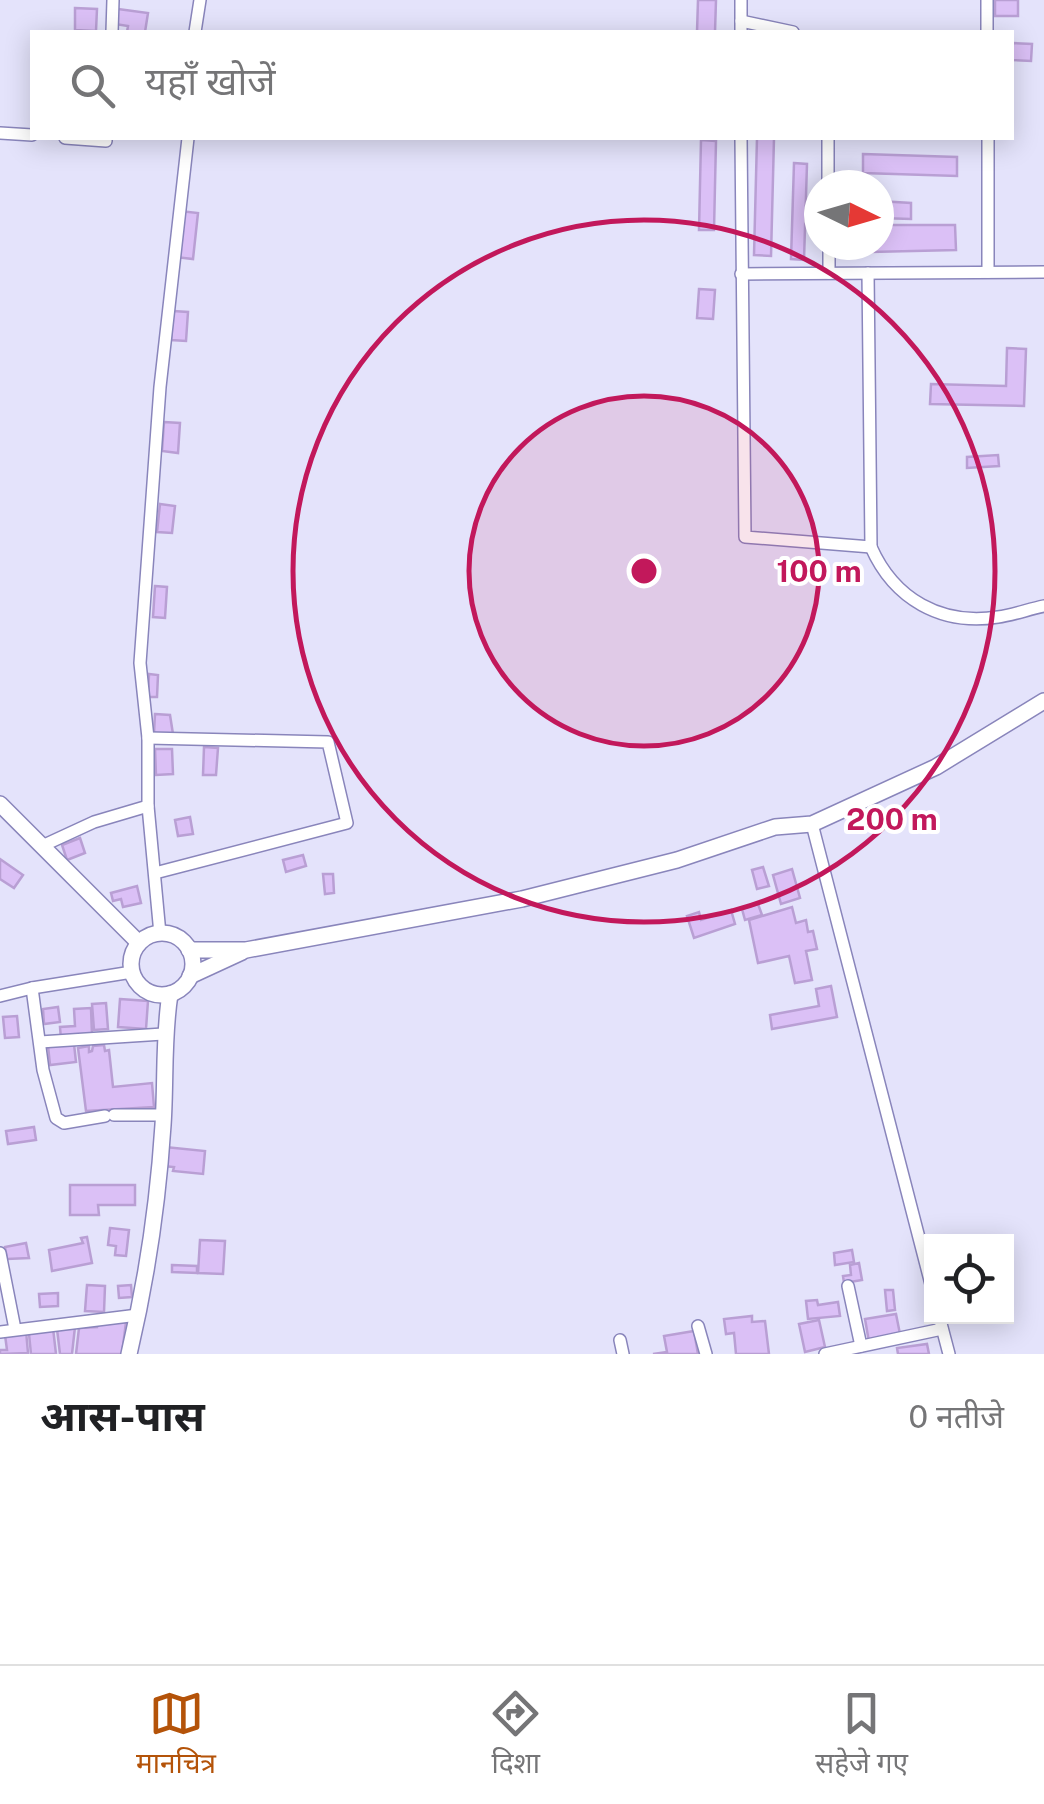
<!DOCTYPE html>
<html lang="hi">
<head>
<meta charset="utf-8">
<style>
  body { margin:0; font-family:"Public Sans","Noto Sans Devanagari",sans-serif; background:#f6f6f6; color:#202124 }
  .controls { position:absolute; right:30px; bottom:30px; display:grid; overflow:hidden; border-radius:0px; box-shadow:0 5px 25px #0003 }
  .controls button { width:90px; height:90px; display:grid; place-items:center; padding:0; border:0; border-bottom:2px solid #e0e0e0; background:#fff; color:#202124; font:50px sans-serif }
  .compass { position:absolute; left:804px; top:170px; width:90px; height:90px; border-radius:50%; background:#fff; box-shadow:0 5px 25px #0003; rotate:95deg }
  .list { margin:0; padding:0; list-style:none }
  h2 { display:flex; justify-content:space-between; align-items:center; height:130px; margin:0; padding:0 40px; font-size:42px }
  h2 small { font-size:32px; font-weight:400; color:#757577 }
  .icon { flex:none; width:55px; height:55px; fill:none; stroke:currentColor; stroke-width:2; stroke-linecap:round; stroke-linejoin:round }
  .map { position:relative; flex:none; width:1044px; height:1354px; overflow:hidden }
  .search { position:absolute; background:#fff; box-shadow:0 5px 25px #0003; left:30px; right:30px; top:30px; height:110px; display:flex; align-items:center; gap:25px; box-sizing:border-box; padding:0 35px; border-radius:0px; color:#757577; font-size:38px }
  .sheet { height:310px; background:#fff }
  nav { display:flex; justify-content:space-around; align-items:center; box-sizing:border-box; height:140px; border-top:2px solid #e0e0e0; background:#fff; font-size:28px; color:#757577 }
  nav a { display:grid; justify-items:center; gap:5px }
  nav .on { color:#b45309 }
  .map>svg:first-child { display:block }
  .building { fill:#dbc0f6; stroke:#b99fd4; stroke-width:2.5 }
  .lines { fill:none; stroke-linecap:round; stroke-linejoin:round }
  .street-casing { stroke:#8985bb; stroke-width:14 }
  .secondary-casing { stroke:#8985bb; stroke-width:18 }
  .street { stroke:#fff; stroke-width:11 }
  .secondary { stroke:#fff; stroke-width:15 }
  .ring { fill:none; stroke:#c2185b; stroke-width:5 }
  .centre { fill:#c2185b; stroke:#fff; stroke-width:5 }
  .ring-label { font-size:30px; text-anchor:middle; font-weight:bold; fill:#c2185b; stroke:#fff; stroke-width:8; stroke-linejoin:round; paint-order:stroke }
</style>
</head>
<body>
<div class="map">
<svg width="1044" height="1354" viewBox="0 0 1044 1354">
  <rect width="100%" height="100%" fill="#e4e3fb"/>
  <!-- building -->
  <g class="building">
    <polygon points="698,0 716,0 715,32 697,32"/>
    <rect x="995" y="0" width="23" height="16"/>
    <polygon points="75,8 97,9 96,31 75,30"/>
    <polygon points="118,9 148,13 145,32 127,32 128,26 115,24"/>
    <polygon points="1013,43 1032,44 1031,61 1012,60"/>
    <polygon points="757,138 774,138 771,256 754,255"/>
    <polygon points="701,140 716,141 714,230 699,230"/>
    <polygon points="863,154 957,157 957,176 863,173"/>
    <polygon points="794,163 807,164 804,260 791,259"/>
    <polygon points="879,201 911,203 911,219 879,218"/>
    <polygon points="180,211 198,213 193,259 175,257"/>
    <polygon points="879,225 955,225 956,250 871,252 871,245 879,245"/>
    <polygon points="699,289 715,290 713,319 697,318"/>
    <polygon points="173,311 188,312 186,341 171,340"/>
    <polygon points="1007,348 1026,349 1024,406 930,404 931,384 1006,386"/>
    <polygon points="164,422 180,423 178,453 162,451"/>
    <polygon points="998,455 999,466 967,468 967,457"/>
    <polygon points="160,504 175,506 172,533 157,532"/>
    <polygon points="155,586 167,587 165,618 153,617"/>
    <polygon points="149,674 158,675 157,697 148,697"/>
    <polygon points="155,714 170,715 173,734 154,733"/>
    <polygon points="204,747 218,748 216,775 203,775"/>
    <polygon points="155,749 172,749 173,774 156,775"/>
    <polygon points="190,817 193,834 178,836 175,820"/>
    <polygon points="80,838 85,853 67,860 62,845"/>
    <polygon points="303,855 306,866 286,872 283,860"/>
    <polygon points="0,859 23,875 14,888 0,879"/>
    <polygon points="763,867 769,886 757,889 752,870"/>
    <polygon points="792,869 800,898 781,904 773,875"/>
    <polygon points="323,874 333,874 334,893 325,894"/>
    <polygon points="137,886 141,903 123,907 121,899 113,901 111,893"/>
    <polygon points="758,904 762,915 745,920 742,909"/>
    <polygon points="792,907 796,923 806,920 808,932 813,931 817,949 806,951 812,980 795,983 789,956 758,963 749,920"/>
    <polygon points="731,910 735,924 694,938 687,916 699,912 701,920"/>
    <polygon points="831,986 837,1017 772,1029 770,1015 819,1006 816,989"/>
    <polygon points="120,999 148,1001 146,1029 118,1027"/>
    <polygon points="106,1003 108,1029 94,1030 92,1004"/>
    <polygon points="58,1007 60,1022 44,1024 43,1009"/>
    <polygon points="91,1008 92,1035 61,1040 60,1027 75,1026 74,1009"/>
    <polygon points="17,1016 19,1037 5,1038 3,1017"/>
    <polygon points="74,1044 76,1062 50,1065 48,1046"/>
    <polygon points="104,1045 105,1051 109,1050 113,1087 152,1083 154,1107 86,1111 78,1048 89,1046 89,1052 92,1051 93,1046"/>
    <polygon points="34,1127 36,1140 8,1144 6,1131"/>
    <polygon points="165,1147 205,1151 203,1174 173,1171 174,1167 163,1166"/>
    <polygon points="70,1185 135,1185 135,1205 98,1205 99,1215 70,1215"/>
    <polygon points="110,1228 129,1230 126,1256 115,1255 116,1246 108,1245"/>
    <polygon points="87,1237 92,1263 52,1271 49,1250 83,1243 81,1238"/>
    <polygon points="200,1240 225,1241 223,1274 198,1273"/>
    <polygon points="26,1243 29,1258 7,1259 5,1247"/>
    <polygon points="852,1250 854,1262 835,1265 834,1253"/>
    <polygon points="859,1263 862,1280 844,1283 843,1276 851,1275 850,1265"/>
    <polygon points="172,1265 197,1266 197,1273 172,1272"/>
    <polygon points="87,1285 105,1286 104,1312 85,1311"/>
    <polygon points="131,1285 132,1297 119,1298 118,1286"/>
    <polygon points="885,1290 893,1290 895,1310 887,1311"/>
    <polygon points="58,1293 58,1306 40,1307 39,1294"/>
    <polygon points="817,1300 818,1305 838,1302 840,1316 808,1319 806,1301"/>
    <polygon points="896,1314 900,1334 869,1342 865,1319"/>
    <polygon points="752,1316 752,1322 765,1321 769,1354 736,1354 734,1333 726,1334 724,1319"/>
    <polygon points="819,1320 825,1347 805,1352 799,1324"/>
    <polygon points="97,1321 126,1322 122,1354 76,1354 79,1328 97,1327"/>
    <polygon points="75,1327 72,1354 60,1354 57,1329"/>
    <polygon points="53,1328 56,1354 31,1354 29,1334"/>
    <polygon points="26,1331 28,1353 0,1354 0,1350 7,1350 5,1335"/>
    <polygon points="694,1331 698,1354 653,1354 667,1352 664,1336"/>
    <polygon points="927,1344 929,1354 898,1354 897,1348"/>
  </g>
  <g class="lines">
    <defs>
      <g id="street">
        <polyline points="987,0 987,32"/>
        <polyline points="741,21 793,32"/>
        <polyline points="112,32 113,0"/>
        <polyline points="195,32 200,0"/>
        <polyline points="741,32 741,0"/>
        <polyline points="0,133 32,135"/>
        <polyline points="65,138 106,141 106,138"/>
        <polyline points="741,138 745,537 871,547 868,273"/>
        <polyline points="828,138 828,185"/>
        <polyline points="988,138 988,272"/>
        <polyline points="829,245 829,273"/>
        <polyline points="741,274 1044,272"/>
        <path d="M871 547C894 599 941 626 998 617 1013 615 1029 609 1044 606"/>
        <polyline points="148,738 328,742 347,823 155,873"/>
        <polyline points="812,824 932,1288"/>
        <polyline points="42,846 94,822 148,806"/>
        <polyline points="160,934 148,806 148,738 140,663 160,387 188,138"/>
        <polyline points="32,988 43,1070 56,1118 64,1123 105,1116"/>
        <polyline points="0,996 32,988 132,972"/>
        <polyline points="40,1042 163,1034"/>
        <polyline points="114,1115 164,1115"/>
        <polyline points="0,1253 15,1329"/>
        <polyline points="848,1286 861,1346"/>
        <polyline points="939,1316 949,1354"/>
        <polyline points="698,1326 706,1354"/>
        <polyline points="0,1332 138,1315"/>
        <polyline points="620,1340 623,1354"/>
        <polyline points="825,1354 942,1329"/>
      </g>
      <g id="secondary">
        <polyline points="0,804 139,943"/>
        <circle cx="162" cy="964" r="31"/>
        <polyline points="189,950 246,950 522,899 677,860 775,827 812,824 936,767 1044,701"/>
        <polyline points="190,976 242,952"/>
        <path d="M129 1354C147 1278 158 1203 163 1125 166 1081 163 1038 170 994"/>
      </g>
    </defs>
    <!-- street casing -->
    <use href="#street" class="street-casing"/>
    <!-- secondary casing -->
    <use href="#secondary" class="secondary-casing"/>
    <!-- street -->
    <use href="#street" class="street"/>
    <!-- secondary -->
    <use href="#secondary" class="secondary"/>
  </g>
  <!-- distance rings -->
  <circle cx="644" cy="571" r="175" fill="#c2185b" fill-opacity=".12"/>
  <g class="ring">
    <circle cx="644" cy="571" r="175"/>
    <circle cx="644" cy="571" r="351"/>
  </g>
  <circle cx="644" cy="571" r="15" class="centre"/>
  <g class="ring-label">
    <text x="819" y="582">100 m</text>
    <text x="892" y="830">200 m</text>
  </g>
</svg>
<div class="controls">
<button><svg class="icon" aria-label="locate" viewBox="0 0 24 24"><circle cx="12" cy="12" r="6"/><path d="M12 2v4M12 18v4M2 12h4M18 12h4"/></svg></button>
</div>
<svg class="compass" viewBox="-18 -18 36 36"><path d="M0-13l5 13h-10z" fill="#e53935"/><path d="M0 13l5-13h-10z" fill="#757577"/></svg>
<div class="search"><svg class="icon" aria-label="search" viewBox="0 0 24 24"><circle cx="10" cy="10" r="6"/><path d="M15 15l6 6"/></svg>यहाँ खोजें</div>
</div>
<section class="sheet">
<h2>आस-पास<small>0 नतीजे</small></h2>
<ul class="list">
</ul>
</section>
<nav>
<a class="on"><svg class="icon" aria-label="map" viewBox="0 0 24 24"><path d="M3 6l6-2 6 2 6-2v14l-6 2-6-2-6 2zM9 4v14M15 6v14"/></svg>मानचित्र</a>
<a><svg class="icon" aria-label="directions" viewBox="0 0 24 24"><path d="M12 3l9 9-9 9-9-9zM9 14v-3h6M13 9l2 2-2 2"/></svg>दिशा</a>
<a><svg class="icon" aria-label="saved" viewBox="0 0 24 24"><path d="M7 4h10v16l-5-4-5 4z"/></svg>सहेजे गए</a>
</nav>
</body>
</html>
